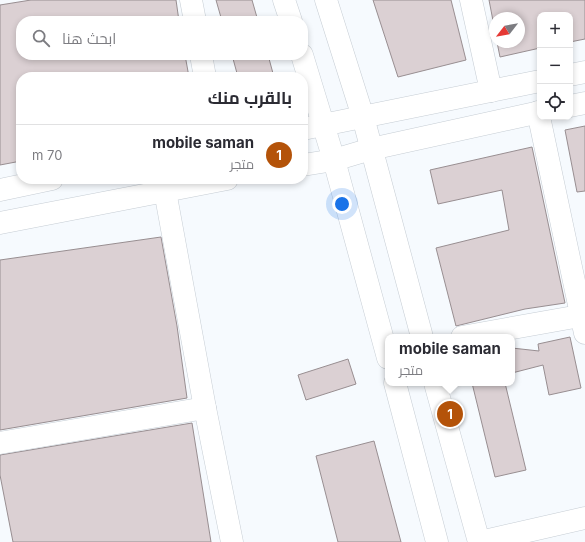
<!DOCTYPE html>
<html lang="ar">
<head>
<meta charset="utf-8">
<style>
  body { margin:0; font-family:Inter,Cairo,sans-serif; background:#f7f7f7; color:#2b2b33; direction:rtl }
  .controls { position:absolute; right:12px; top:12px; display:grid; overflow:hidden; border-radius:8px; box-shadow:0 2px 6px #0003 }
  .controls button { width:36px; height:36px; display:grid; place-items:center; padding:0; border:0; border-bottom:1px solid #e1e1e2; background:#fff; color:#2b2b33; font:20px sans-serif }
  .compass { position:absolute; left:489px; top:12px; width:36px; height:36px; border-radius:50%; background:#fff; box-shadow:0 2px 6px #0003; rotate:239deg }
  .you { position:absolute; left:342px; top:204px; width:14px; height:14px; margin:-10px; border:3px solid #fff; border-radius:50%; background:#1a73e8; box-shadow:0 0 0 6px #1a73e833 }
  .badge { display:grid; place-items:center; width:26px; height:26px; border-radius:50%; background:#b45309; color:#fff; font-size:13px; font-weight:700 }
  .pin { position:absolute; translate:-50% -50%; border:2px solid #fff; box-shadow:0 1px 4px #0006 }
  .popup { position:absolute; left:385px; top:334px; width:130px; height:52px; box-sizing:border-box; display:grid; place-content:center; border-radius:8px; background:#fff; filter:drop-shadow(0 1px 3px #0005); font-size:13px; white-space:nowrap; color:#7c7c81 }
  .popup b { font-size:15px; color:#2b2b33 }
  .popup::after { content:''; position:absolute; left:50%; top:100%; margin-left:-8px; border:8px solid transparent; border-top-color:#fff }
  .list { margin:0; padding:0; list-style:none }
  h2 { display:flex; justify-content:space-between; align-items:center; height:52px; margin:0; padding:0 16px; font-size:17px }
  h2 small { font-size:13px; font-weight:400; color:#7c7c81 }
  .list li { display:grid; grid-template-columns:26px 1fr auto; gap:12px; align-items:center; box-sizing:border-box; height:60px; padding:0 16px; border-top:1px solid #e1e1e2 }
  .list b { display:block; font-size:15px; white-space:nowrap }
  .list p { margin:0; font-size:13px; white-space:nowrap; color:#7c7c81 }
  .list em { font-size:13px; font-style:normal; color:#7c7c81 }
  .icon { flex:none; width:22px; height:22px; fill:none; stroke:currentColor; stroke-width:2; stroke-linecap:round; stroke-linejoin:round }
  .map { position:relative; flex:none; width:585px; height:542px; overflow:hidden; direction:ltr }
  .search { position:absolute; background:#fff; box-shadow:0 2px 6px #0003; left:16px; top:16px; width:292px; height:44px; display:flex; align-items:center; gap:10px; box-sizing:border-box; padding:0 14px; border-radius:16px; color:#7c7c81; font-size:15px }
  .panel { position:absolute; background:#fff; box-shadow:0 2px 6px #0003; left:16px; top:72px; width:292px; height:112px; border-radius:16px; direction:rtl }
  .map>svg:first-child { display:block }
  .building { fill:#dbd0d3; stroke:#988e91 }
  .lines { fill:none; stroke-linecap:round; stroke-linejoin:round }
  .minor-casing { stroke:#c6cdd4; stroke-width:23 }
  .secondary-casing { stroke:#c6cdd4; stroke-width:23 }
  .minor { stroke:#fff; stroke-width:22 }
  .secondary { stroke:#fff; stroke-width:22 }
</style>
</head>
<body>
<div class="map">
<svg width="585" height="542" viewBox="0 0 585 542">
  <rect width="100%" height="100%" fill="#f6fafe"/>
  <!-- building -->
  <g class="building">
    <polygon points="31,0 176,0 179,21 21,21 21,55 185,55 189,77 21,77 21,161 0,165 0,5"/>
    <polygon points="216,0 252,0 258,21 222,21"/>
    <polygon points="373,0 451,0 466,60 398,77"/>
    <polygon points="489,0 585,0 585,39 570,42 570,15 540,15 540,48 500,57 497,42 519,42 519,18 495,18 495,31"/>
    <polygon points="232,55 268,55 274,77 238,77"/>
    <polygon points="585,126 585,191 577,192 565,130"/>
    <polygon points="532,147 565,303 525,309 456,326 436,248 509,230 502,190 438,204 430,170"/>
    <polygon points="161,237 177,326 187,398 0,430 0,260"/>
    <polygon points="570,337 581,388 549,395 543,365 512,373 512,348 539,351 538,344"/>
    <polygon points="348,359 356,384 306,400 298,375"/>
    <polygon points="472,383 505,383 526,470 495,477"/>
    <polygon points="192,423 211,542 13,542 0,475 0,455"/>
    <polygon points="374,441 401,542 338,542 316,456"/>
  </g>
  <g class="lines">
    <defs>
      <g id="minor">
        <polyline points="191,0 195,21"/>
        <polyline points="471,0 491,91"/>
        <polyline points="201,55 205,77"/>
        <polyline points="538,112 585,333"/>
        <polyline points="165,191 205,408 232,542"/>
        <polyline points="462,337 585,315"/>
        <polyline points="0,443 205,408"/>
        <polyline points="480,542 585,518"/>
      </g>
      <g id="secondary">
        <polyline points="284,0 291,21"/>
        <polyline points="326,0 363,117 422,337"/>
        <polyline points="302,55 334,160 388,358"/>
        <polyline points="570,75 585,72"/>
        <polyline points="570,106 585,103"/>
        <polyline points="303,129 540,81"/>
        <polyline points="303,165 334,160 371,149 540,112"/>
        <polyline points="0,190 52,179"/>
        <polyline points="0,223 227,179"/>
        <polyline points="395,383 437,542"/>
        <polyline points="435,383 479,542"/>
      </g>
    </defs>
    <!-- minor casing -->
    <use href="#minor" class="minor-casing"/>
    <!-- secondary casing -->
    <use href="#secondary" class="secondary-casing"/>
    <!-- minor -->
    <use href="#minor" class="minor"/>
    <!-- secondary -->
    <use href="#secondary" class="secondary"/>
  </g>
</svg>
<div class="controls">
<button>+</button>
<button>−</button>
<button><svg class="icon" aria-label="locate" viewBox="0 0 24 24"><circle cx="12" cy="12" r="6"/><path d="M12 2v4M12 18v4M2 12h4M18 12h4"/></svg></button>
</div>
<svg class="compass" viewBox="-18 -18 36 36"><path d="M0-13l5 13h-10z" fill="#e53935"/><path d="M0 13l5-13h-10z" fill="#7c7c81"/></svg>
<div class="you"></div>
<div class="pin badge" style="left:450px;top:414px">1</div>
<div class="popup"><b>mobile saman</b>متجر</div>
<div class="search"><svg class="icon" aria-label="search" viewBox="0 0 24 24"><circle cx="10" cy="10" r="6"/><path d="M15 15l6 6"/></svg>ابحث هنا</div>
<section class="panel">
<h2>بالقرب منك<small></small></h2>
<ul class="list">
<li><span class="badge">1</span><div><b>mobile saman</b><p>متجر</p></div><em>70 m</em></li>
</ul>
</section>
</div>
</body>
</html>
